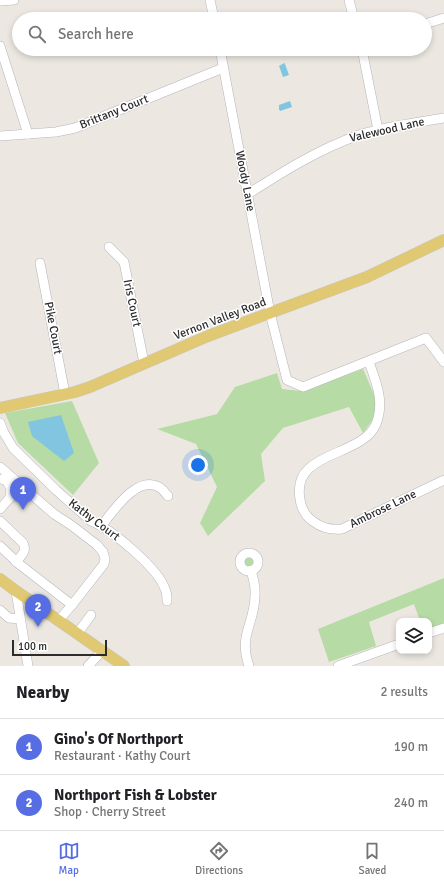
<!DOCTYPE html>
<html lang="en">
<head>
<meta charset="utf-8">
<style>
  body { margin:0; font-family:Signika,sans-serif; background:#f6f6f6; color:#202124 }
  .controls { position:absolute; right:12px; bottom:12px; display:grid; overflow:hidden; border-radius:8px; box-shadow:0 2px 6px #0003 }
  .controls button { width:36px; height:36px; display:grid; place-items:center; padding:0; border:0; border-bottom:1px solid #e0e0e0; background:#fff; color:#202124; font:20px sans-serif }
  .scale { position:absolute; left:12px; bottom:10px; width:95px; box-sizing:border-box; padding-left:4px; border:2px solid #2c2c2c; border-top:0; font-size:11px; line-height:14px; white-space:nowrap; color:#2c2c2c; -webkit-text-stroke:3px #fff; paint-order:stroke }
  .you { position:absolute; left:198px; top:465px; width:14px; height:14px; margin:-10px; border:3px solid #fff; border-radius:50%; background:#1a73e8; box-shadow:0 0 0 6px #1a73e833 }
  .badge { display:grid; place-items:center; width:26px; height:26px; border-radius:50%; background:#566de4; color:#fff; font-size:13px; font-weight:700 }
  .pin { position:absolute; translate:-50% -33px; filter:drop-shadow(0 1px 2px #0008) }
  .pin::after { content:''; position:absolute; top:21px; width:14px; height:12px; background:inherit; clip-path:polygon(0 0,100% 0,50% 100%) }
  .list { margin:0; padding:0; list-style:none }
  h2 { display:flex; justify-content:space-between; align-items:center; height:52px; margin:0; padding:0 16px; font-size:17px }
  h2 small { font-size:13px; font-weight:400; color:#757577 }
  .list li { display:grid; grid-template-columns:26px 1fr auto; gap:12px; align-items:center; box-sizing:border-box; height:56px; padding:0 16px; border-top:1px solid #e0e0e0 }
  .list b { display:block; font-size:15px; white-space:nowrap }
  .list p { margin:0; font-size:13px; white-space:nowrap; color:#757577 }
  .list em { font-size:13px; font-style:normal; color:#757577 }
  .icon { flex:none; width:22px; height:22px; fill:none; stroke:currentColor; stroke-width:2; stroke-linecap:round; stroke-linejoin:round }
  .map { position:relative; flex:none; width:444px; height:666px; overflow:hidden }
  .search { position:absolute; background:#fff; box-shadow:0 2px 6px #0003; left:12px; right:12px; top:12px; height:44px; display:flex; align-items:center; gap:10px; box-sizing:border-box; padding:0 14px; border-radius:22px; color:#757577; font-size:15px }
  .sheet { height:164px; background:#fff }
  nav { display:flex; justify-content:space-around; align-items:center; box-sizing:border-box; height:56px; border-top:1px solid #e0e0e0; background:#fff; font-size:11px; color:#757577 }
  nav a { display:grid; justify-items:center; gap:2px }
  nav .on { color:#566de4 }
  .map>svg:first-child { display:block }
  .green { fill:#b6dba4 }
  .water { fill:#81c5e0 }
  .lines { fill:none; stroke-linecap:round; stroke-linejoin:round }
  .minor-casing { stroke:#b4b6be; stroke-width:10 }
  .major-casing { stroke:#c8c8c8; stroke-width:12 }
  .minor { stroke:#fff; stroke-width:9 }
  .major { stroke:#e0c972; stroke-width:11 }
  .labels { text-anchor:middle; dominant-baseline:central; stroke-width:3; stroke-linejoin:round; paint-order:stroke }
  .street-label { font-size:12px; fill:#2c2c2c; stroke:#fff }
</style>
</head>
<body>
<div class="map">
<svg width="444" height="666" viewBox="0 0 444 666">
  <rect width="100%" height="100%" fill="#ece8e1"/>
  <!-- green -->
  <g class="green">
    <polygon points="363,369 377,401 374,418 363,433 349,407 283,428 261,454 265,481 208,536 200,523 217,487 196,444 157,429 217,414 235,387 277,373 282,389 301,391"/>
    <polygon points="72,401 99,463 73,495 18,443 5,413"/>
    <circle cx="249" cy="562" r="7"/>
    <polygon points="444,578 444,623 429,629 429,621 420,621 414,604 369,622 376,646 329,662 318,629"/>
  </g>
  <!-- water -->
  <g class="water">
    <polygon points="284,63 285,64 289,75 283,77 279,66"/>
    <polygon points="290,101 292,107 280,111 279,109 279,105"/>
    <polygon points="61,415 74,453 64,461 32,436 28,422"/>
  </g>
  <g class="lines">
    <defs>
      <g id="minor">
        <polyline points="210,0 214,19"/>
        <polyline points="349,0 354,19"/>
        <polyline points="0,1 14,0"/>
        <polyline points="425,24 444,18"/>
        <polyline points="0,46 28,134"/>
        <polyline points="220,49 270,313 287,380 303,387 426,338 444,362"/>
        <polyline points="362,49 378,130"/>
        <polyline points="0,136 56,132 75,128 223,68"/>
        <path d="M248 194C284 171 319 149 359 135 386 126 416 123 444 118"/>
        <polyline points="109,247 124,262 144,363"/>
        <polyline points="40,263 65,394"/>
        <path d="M369 362C376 382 385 402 376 424 362 458 291 450 300 499 301 508 306 517 314 522 322 528 332 530 342 529L444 480"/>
        <path d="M0 423 4 433 13 448 56 490 91 521C111 529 158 568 165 589 167 593 167 598 167 601"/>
        <polyline points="0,467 54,514 71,525 97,545 103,552 105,559 104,564 72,605"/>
        <polyline points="0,479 6,480 11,488 10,498"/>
        <polyline points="0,509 20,486"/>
        <path d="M0 521 23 543C27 551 22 555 16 562"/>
        <path d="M102 525C114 510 137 475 159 487 163 489 165 493 168 496"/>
        <polyline points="0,546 19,564 72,605 58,621"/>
        <circle cx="249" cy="562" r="9"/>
        <polyline points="16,591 28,666"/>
        <polyline points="0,610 9,618 20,619"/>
        <polyline points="429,633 444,628"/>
        <polyline points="77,634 91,615"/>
        <polyline points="88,666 102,651"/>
        <path d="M249 666C238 634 255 624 255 595 256 587 253 578 251 570"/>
        <polyline points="338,666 399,644"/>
      </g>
      <g id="major">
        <polyline points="0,408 75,392 90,387 208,336 367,277 444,240"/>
        <polyline points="0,579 16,591 124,666"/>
      </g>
    </defs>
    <!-- minor casing -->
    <use href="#minor" class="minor-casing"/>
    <!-- major casing -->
    <use href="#major" class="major-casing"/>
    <!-- minor -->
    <use href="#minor" class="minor"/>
    <!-- major -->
    <use href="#major" class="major"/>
  </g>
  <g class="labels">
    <!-- street labels -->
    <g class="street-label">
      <text transform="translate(114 112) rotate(-22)">Brittany Court</text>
      <text transform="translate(387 130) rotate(-13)">Valewood Lane</text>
      <text transform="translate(245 181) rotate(79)">Woody Lane</text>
      <text transform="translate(132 303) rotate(78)">Iris Court</text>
      <text transform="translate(220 319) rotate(-21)">Vernon Valley Road</text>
      <text transform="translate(53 328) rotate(79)">Pike Court</text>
      <text transform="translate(383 509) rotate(-26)">Ambrose Lane</text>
      <text transform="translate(94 520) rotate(37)">Kathy Court</text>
    </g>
  </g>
</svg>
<div class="controls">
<button><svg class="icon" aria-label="layers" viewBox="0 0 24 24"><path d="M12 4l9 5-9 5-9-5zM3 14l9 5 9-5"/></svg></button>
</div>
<div class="scale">100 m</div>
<div class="you"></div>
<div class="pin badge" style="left:23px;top:510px">1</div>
<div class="pin badge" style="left:38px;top:627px">2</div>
<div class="search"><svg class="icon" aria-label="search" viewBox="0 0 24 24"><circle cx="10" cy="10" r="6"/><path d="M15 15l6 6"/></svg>Search here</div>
</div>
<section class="sheet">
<h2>Nearby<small>2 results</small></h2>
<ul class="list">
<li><span class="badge">1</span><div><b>Gino's Of Northport</b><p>Restaurant · Kathy Court</p></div><em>190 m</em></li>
<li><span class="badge">2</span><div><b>Northport Fish &amp; Lobster</b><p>Shop · Cherry Street</p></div><em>240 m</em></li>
</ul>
</section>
<nav>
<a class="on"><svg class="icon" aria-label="map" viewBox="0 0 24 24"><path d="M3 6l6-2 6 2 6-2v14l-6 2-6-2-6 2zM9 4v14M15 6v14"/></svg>Map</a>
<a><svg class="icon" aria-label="directions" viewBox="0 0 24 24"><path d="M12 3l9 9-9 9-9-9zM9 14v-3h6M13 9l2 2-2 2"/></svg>Directions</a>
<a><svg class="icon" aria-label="saved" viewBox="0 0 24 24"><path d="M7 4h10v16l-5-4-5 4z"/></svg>Saved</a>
</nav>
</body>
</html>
